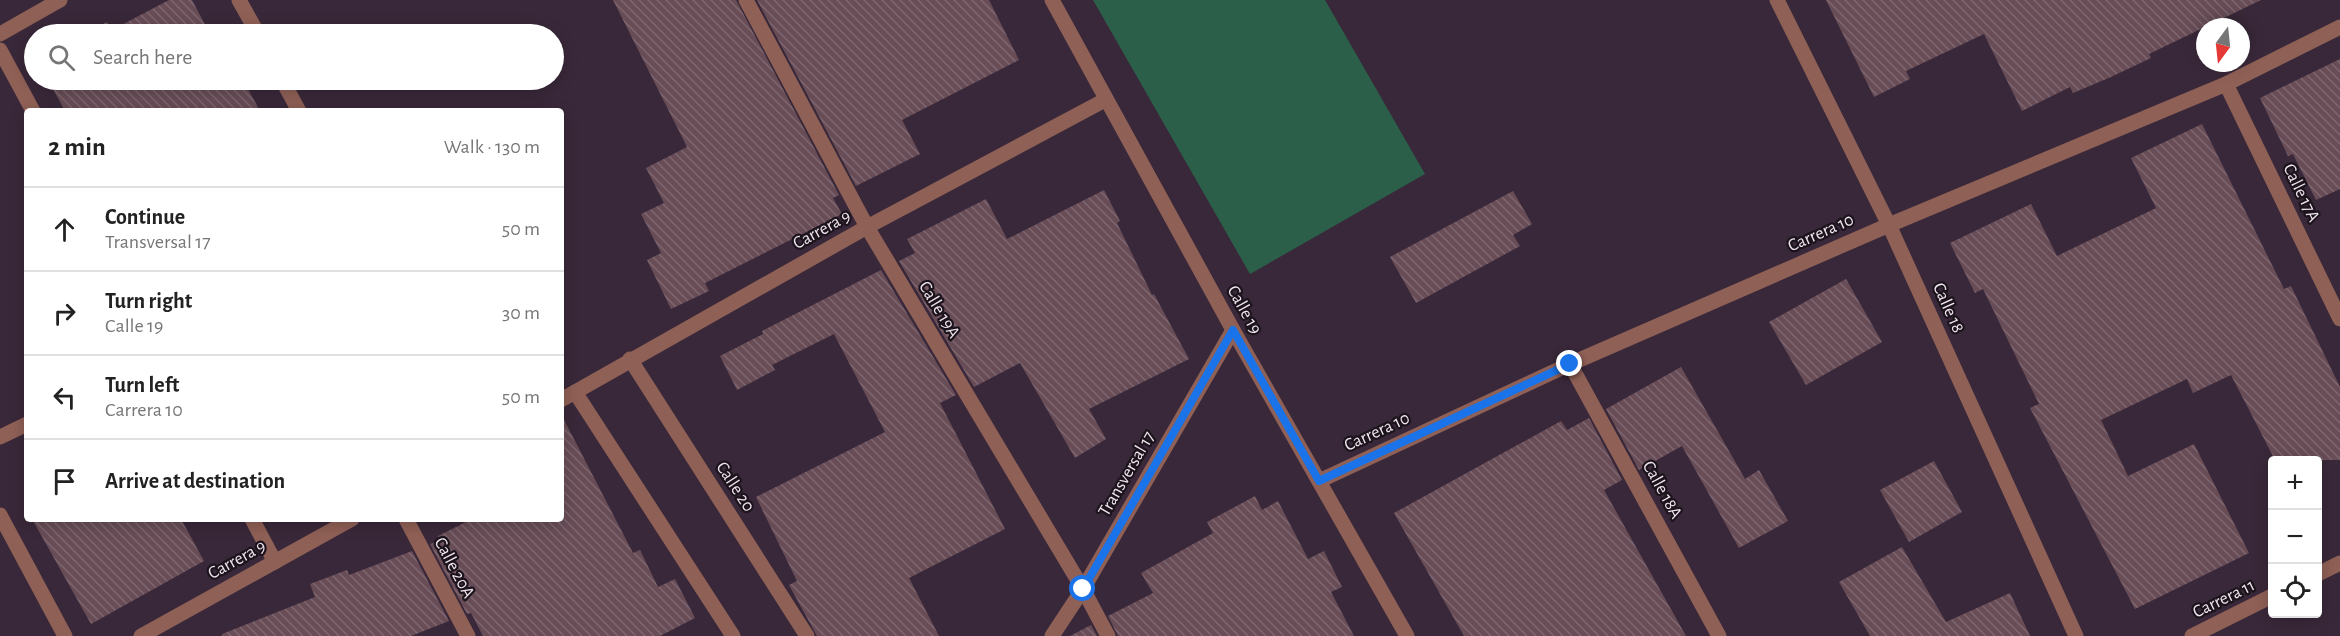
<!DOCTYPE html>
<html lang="en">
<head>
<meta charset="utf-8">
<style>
  body { margin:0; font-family:"Alegreya Sans",sans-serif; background:#f2f2f2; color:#222 }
  .controls { position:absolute; right:18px; bottom:18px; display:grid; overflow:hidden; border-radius:6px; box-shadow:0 3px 15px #0003 }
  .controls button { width:54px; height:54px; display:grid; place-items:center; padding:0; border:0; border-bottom:2px solid #e0e0e0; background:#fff; color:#222; font:30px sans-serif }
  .compass { position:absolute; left:2196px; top:18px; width:54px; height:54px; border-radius:50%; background:#fff; box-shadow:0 3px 15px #0003; rotate:195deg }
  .stop { position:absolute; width:18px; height:18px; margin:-14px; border:4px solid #1a73e8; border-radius:50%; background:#fff }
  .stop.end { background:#1a73e8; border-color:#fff; box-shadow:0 2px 6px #0008 }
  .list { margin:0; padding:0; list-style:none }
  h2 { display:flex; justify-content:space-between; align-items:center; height:78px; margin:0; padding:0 24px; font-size:26px }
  h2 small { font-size:20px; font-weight:400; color:#767676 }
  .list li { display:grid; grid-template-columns:39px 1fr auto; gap:18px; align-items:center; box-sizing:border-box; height:84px; padding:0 24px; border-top:2px solid #e0e0e0 }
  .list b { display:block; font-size:22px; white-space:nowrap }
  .list p { margin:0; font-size:20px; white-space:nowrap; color:#767676 }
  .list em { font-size:20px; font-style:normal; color:#767676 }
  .icon { flex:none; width:33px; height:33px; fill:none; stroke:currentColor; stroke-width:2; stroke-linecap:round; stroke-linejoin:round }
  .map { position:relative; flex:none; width:2340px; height:636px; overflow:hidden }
  .search { position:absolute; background:#fff; box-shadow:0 3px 15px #0003; left:24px; top:24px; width:540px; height:66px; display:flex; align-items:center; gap:15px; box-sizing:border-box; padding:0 21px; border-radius:33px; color:#767676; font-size:22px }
  .panel { position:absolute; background:#fff; box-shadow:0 3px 15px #0003; left:24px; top:108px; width:540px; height:414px; border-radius:6px }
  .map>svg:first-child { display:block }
  .green { fill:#2c5f49 }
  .building { fill:url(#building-back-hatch) }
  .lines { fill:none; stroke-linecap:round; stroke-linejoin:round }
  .minor { stroke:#8f6056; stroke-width:15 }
  .route { stroke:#1a73e8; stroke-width:8 }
  .labels { text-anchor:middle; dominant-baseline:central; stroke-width:4.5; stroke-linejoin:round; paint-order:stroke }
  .street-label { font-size:18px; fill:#f0e4ef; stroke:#1c141c }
</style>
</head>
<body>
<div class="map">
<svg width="2340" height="636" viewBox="0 0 2340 636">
  <defs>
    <pattern id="building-back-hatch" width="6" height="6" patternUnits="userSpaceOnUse" patternTransform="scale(1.5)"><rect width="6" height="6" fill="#684d57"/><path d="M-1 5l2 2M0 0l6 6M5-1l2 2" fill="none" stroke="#7e666f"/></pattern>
  </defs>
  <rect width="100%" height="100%" fill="#392839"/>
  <!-- green -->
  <polygon class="green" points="1093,0 1325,0 1425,174 1250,274"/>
  <!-- building -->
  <g class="building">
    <polygon points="169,0 192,0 210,34 84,34 107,22 112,30"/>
    <polygon points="613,0 736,0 839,195 833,198 842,214 705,283 709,291 671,309 647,260 661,253 641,214 664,203 646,168 687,147"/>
    <polygon points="757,0 989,0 1019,60 902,120 920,154 856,186"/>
    <polygon points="1826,0 2261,0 2149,54 2151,58 2111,77 2073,93 2070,87 2022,111 1984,34 1906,71 1910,79 1874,97"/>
    <polygon points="2340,59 2340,189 2316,200 2293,154 2288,156 2260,98"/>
    <polygon points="48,80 243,80 260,111 65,111"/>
    <polygon points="2202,124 2284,289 2291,286 2340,387 2340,460 2275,460 2231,375 2193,393 2187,379 2101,420 2128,476 2194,444 2249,553 2135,609 2030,408 2039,404 1983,289 1975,293 1950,243 2031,204 2057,256 2156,208 2131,158"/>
    <polygon points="1104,190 1120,221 1117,223 1152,295 1154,294 1189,359 1089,409 1106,439 1075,458 1020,363 974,387 899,261 915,253 907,239 986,199 1007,239"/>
    <polygon points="1513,191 1532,224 1513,235 1520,246 1416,303 1390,257"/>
    <polygon points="881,270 956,395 940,403 1005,529 909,578 939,636 817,636 789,585 797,581 756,497 885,432 834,334 772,365 775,370 737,390 720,356 763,334 762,331"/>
    <polygon points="1846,279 1882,342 1806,385 1769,322"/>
    <polygon points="1681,367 1745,479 1759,470 1788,521 1739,548 1682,446 1639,470 1606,409"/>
    <polygon points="561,414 633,553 640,550 658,587 675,579 695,618 660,636 483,636 471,613 467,614 430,544 440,540 438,536 472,519 561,519"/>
    <polygon points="1589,418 1622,480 1604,490 1686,636 1464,636 1394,513 1561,421 1567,430"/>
    <polygon points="1934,461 1962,512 1909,542 1880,490"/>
    <polygon points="1255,496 1262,510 1278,501 1308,559 1324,551 1342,587 1331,592 1354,636 1118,636 1108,616 1153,593 1141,573 1213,533 1207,522"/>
    <polygon points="32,519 181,519 204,561 91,624"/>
    <polygon points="1902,547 1946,622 2010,593 2030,636 1870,636 1839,582"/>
    <polygon points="412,551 449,621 411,636 222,636 222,634 315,597 310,584 347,570 349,575"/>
    <polygon points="1091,625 1097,636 1070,636"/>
  </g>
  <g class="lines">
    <!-- minor -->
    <g class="minor">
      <polyline points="239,0 258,34"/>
      <polyline points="746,0 867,227 1083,589 1108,636"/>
      <polyline points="1052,0 1233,330 1407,636"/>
      <polyline points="1777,0 1889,225 2076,636"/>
      <polyline points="0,34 60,0"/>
      <polyline points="0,50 33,111"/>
      <polyline points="282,80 299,111"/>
      <polyline points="2226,84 2340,319"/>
      <polyline points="630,359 807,636"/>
      <polyline points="1570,364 1719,636"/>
      <polyline points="575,392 733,636"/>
      <polyline points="561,400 867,227 1105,100"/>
      <polyline points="0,437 27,424"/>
      <polyline points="1319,481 1570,364 1889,225 2226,84 2340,27"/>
      <polyline points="0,515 65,636"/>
      <polyline points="252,519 275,562"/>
      <polyline points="406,519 468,636"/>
      <polyline points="2318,574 2340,563"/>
      <polyline points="141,636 352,519"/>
      <polyline points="1052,636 1083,589 1233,330"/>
      <polyline points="2192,636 2272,596"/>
    </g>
  </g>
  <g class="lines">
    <!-- route -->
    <polyline class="route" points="1083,589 1233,330 1319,481 1570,364"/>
  </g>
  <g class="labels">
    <!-- street labels -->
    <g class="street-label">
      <text transform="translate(2301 193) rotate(64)">Calle 17A</text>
      <text transform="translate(822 230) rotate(-29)">Carrera 9</text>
      <text transform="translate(1821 233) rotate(-24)">Carrera 10</text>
      <text transform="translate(1948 308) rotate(66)">Calle 18</text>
      <text transform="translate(939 310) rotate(59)">Calle 19A</text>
      <text transform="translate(1244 310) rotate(61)">Calle 19</text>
      <text transform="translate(1377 432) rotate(-25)">Carrera 10</text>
      <text transform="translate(1127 474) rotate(-60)">Transversal 17</text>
      <text transform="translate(735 487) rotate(57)">Calle 20</text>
      <text transform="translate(1662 490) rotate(61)">Calle 18A</text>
      <text transform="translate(237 560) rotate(-29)">Carrera 9</text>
      <text transform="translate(454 568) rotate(62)">Calle 20A</text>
      <text transform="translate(2224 599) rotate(-26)">Carrera 11</text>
    </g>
  </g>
</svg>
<div class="controls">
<button>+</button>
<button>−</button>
<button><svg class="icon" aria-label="locate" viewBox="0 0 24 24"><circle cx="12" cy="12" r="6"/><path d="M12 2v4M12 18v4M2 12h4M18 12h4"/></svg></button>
</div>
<svg class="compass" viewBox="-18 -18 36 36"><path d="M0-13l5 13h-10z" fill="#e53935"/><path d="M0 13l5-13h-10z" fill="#767676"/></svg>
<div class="stop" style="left:1083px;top:589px"></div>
<div class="stop end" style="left:1570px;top:364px"></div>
<div class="search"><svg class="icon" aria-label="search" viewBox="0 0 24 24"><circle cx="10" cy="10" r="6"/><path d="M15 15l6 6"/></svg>Search here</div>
<section class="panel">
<h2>2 min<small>Walk · 130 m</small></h2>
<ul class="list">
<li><svg class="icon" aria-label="ahead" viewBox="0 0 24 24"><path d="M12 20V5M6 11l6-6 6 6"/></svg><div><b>Continue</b><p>Transversal 17</p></div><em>50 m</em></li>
<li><svg class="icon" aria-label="right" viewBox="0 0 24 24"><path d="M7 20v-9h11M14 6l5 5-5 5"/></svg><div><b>Turn right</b><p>Calle 19</p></div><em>30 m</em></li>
<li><svg class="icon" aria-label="left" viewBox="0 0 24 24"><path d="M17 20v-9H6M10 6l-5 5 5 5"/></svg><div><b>Turn left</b><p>Carrera 10</p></div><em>50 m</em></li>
<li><svg class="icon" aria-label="arrive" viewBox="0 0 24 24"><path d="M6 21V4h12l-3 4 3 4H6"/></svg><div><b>Arrive at destination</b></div></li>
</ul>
</section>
</div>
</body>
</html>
